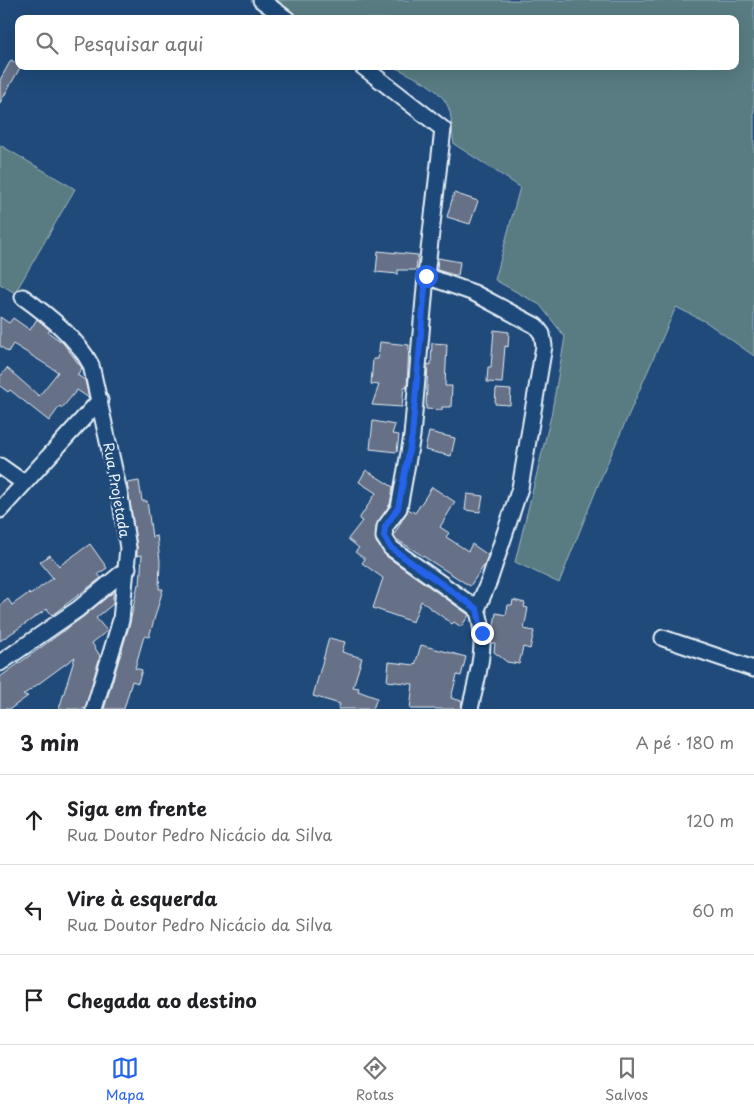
<!DOCTYPE html>
<html lang="pt">
<head>
<meta charset="utf-8">
<style>
  body { margin:0; font-family:"Playpen Sans",sans-serif; background:#f6f6f6; color:#202124 }
  .stop { position:absolute; width:15px; height:15px; margin:-11px; border:4px solid #2563eb; border-radius:50%; background:#fff }
  .stop.end { background:#2563eb; border-color:#fff; box-shadow:0 1px 5px #0008 }
  .list { margin:0; padding:0; list-style:none }
  h2 { display:flex; justify-content:space-between; align-items:center; height:65px; margin:0; padding:0 20px; font-size:21px }
  h2 small { font-size:16px; font-weight:400; color:#757577 }
  .list li { display:grid; grid-template-columns:32px 1fr auto; gap:15px; align-items:center; box-sizing:border-box; height:90px; padding:0 20px; border-top:1px solid #e0e0e0 }
  .list b { display:block; font-size:19px; white-space:nowrap }
  .list p { margin:0; font-size:16px; white-space:nowrap; color:#757577 }
  .list em { font-size:16px; font-style:normal; color:#757577 }
  .icon { flex:none; width:28px; height:28px; fill:none; stroke:currentColor; stroke-width:2; stroke-linecap:round; stroke-linejoin:round }
  .map { position:relative; flex:none; width:754px; height:709px; overflow:hidden }
  .search { position:absolute; background:#fff; box-shadow:0 5px 20px #0002; left:15px; right:15px; top:15px; height:55px; display:flex; align-items:center; gap:12px; box-sizing:border-box; padding:0 18px; border-radius:10px; color:#757577; font-size:19px }
  .sheet { height:335px; background:#fff }
  nav { display:flex; justify-content:space-around; align-items:center; box-sizing:border-box; height:70px; border-top:1px solid #e0e0e0; background:#fff; font-size:14px; color:#757577 }
  nav a { display:grid; justify-items:center; gap:2px }
  nav .on { color:#2563eb }
  .map>svg:first-child { display:block }
  .green { fill:#587c82; stroke:#a0b6bd }
  .building { fill:#667086; stroke:#e8f1f8 }
  .lines { fill:none; stroke-linecap:round; stroke-linejoin:round }
  .minor-casing { stroke:#e8f1f8; stroke-width:19 }
  .minor { stroke:#1f4a7a; stroke-width:15 }
  .route { stroke:#2563eb; stroke-width:6 }
  .labels { text-anchor:middle; dominant-baseline:central; stroke-width:5; stroke-linejoin:round; paint-order:stroke }
  .street-label { font-size:14px; fill:#e8f1f8; stroke:#1f4a7a }
</style>
</head>
<body>
<div class="map">
<svg width="754" height="709" viewBox="0 0 754 709">
  <rect width="100%" height="100%" fill="#1f4a7a"/>
  <filter id="ink" filterUnits="userSpaceOnUse"><feTurbulence type="fractalNoise" baseFrequency=".02" numOctaves="2"/><feDisplacementMap in="SourceGraphic" scale="10" xChannelSelector="R" yChannelSelector="G"/><feConvolveMatrix kernelMatrix="1 2 1 2 8 2 1 2 1" color-interpolation-filters="sRGB"/></filter>
  <g filter="url(#ink)">
    <!-- green -->
    <g class="green">
      <path d="M274 0H754V356L706 322 676 307 603 473 559 583 515 562 551 416 565 337 540 305 495 280 520 187 454 144C452 134 452 122 450 112 443 87 413 77 392 66H735V19H302Z"/>
      <polygon points="0,145 75,189 15,293 0,284"/>
    </g>
    <!-- building -->
    <g class="building">
      <polygon points="11,60 21,66 0,103 0,80"/>
      <polygon points="454,193 478,201 470,224 447,217"/>
      <polygon points="378,251 418,255 416,270 398,270 398,274 376,272"/>
      <polygon points="438,258 460,262 458,276 437,270"/>
      <polygon points="0,317 9,323 13,318 30,330 37,319 50,330 48,332 63,343 82,368 77,375 85,380 89,398 77,390 62,408 60,406 49,421 10,390 8,392 0,386 0,377 7,368 39,396 58,372 13,344 8,352 0,346"/>
      <polygon points="494,330 509,332 508,347 505,346 502,383 487,382 488,367 491,367"/>
      <polygon points="380,342 409,345 407,388 404,387 402,407 372,405 379,385 371,384 373,359 378,359"/>
      <polygon points="432,343 447,344 445,386 452,386 451,407 442,407 442,410 426,409 428,364 431,365"/>
      <polygon points="496,389 511,390 510,405 495,404"/>
      <polygon points="373,421 395,425 392,434 399,435 397,452 370,449"/>
      <polygon points="429,432 455,438 451,456 425,450"/>
      <polygon points="366,470 393,487 390,504 376,526 376,542 386,556 469,615 461,627 454,622 452,624 421,601 413,622 373,608 383,578 362,563 365,559 355,552 359,548 348,539 362,521 359,519 376,493 359,482"/>
      <polygon points="139,481 142,501 147,501 152,537 157,536 160,561 159,589 163,589 149,637 144,636 135,668 142,670 138,683 132,681 124,709 104,709 130,623 138,584 140,585 142,555 137,556 137,547 127,483"/>
      <polygon points="432,487 455,502 440,527 449,533 446,537 468,551 472,544 488,555 485,564 470,586 396,539 394,535 408,509 415,513"/>
      <polygon points="467,494 483,496 480,512 465,510"/>
      <polygon points="90,544 107,568 98,574 101,578 52,615 47,609 0,641 0,605 8,599 12,605 29,593 30,595 53,578 40,562 50,555 59,566"/>
      <polygon points="113,592 113,604 96,618 107,631 92,643 100,656 85,709 59,709 75,657 23,695 28,696 10,709 0,709 0,677 83,617"/>
      <polygon points="513,600 525,603 524,607 528,608 524,629 534,631 530,649 523,647 519,664 507,662 494,652 495,643 491,643 496,613 506,615 508,605 512,605"/>
      <polygon points="329,638 345,642 342,652 362,658 353,687 359,688 358,691 377,698 373,709 338,709 340,704 313,696"/>
      <polygon points="421,645 466,657 461,676 457,675 451,698 462,701 461,709 410,709 413,684 387,681 389,662 415,665"/>
    </g>
    <g class="lines">
      <defs>
        <g id="minor">
          <polyline points="261,0 287,19"/>
          <polyline points="362,66 443,129 426,276 474,293 536,326 542,334 544,346 520,488 489,581 477,609"/>
          <path d="M426 276 412 436 399 508 385 527 384 537 391 548 477 609C489 642 477 677 470 709"/>
          <path d="M23 297C48 315 77 338 91 365L120 496 128 548 121 620 94 709"/>
          <polyline points="0,466 24,483"/>
          <polyline points="0,510 100,400"/>
          <polyline points="663,638 754,669"/>
          <polyline points="0,663 78,609 128,568"/>
        </g>
      </defs>
      <!-- minor casing -->
      <use href="#minor" class="minor-casing"/>
      <!-- minor -->
      <use href="#minor" class="minor"/>
    </g>
  </g>
  <g class="lines" filter="url(#ink)">
    <!-- route -->
    <polyline class="route" points="426,276 412,436 398,508 385,527 384,537 391,548 477,609 482,633"/>
  </g>
  <g class="labels">
    <!-- street labels -->
    <g class="street-label">
      <text transform="translate(117 490) rotate(80)">Rua Projetada</text>
    </g>
  </g>
</svg>
<div class="stop" style="left:426px;top:276px"></div>
<div class="stop end" style="left:482px;top:633px"></div>
<div class="search"><svg class="icon" aria-label="search" viewBox="0 0 24 24"><circle cx="10" cy="10" r="6"/><path d="M15 15l6 6"/></svg>Pesquisar aqui</div>
</div>
<section class="sheet">
<h2>3 min<small>A pé · 180 m</small></h2>
<ul class="list">
<li><svg class="icon" aria-label="ahead" viewBox="0 0 24 24"><path d="M12 20V5M6 11l6-6 6 6"/></svg><div><b>Siga em frente</b><p>Rua Doutor Pedro Nicácio da Silva</p></div><em>120 m</em></li>
<li><svg class="icon" aria-label="left" viewBox="0 0 24 24"><path d="M17 20v-9H6M10 6l-5 5 5 5"/></svg><div><b>Vire à esquerda</b><p>Rua Doutor Pedro Nicácio da Silva</p></div><em>60 m</em></li>
<li><svg class="icon" aria-label="arrive" viewBox="0 0 24 24"><path d="M6 21V4h12l-3 4 3 4H6"/></svg><div><b>Chegada ao destino</b></div></li>
</ul>
</section>
<nav>
<a class="on"><svg class="icon" aria-label="map" viewBox="0 0 24 24"><path d="M3 6l6-2 6 2 6-2v14l-6 2-6-2-6 2zM9 4v14M15 6v14"/></svg>Mapa</a>
<a><svg class="icon" aria-label="directions" viewBox="0 0 24 24"><path d="M12 3l9 9-9 9-9-9zM9 14v-3h6M13 9l2 2-2 2"/></svg>Rotas</a>
<a><svg class="icon" aria-label="saved" viewBox="0 0 24 24"><path d="M7 4h10v16l-5-4-5 4z"/></svg>Salvos</a>
</nav>
</body>
</html>
